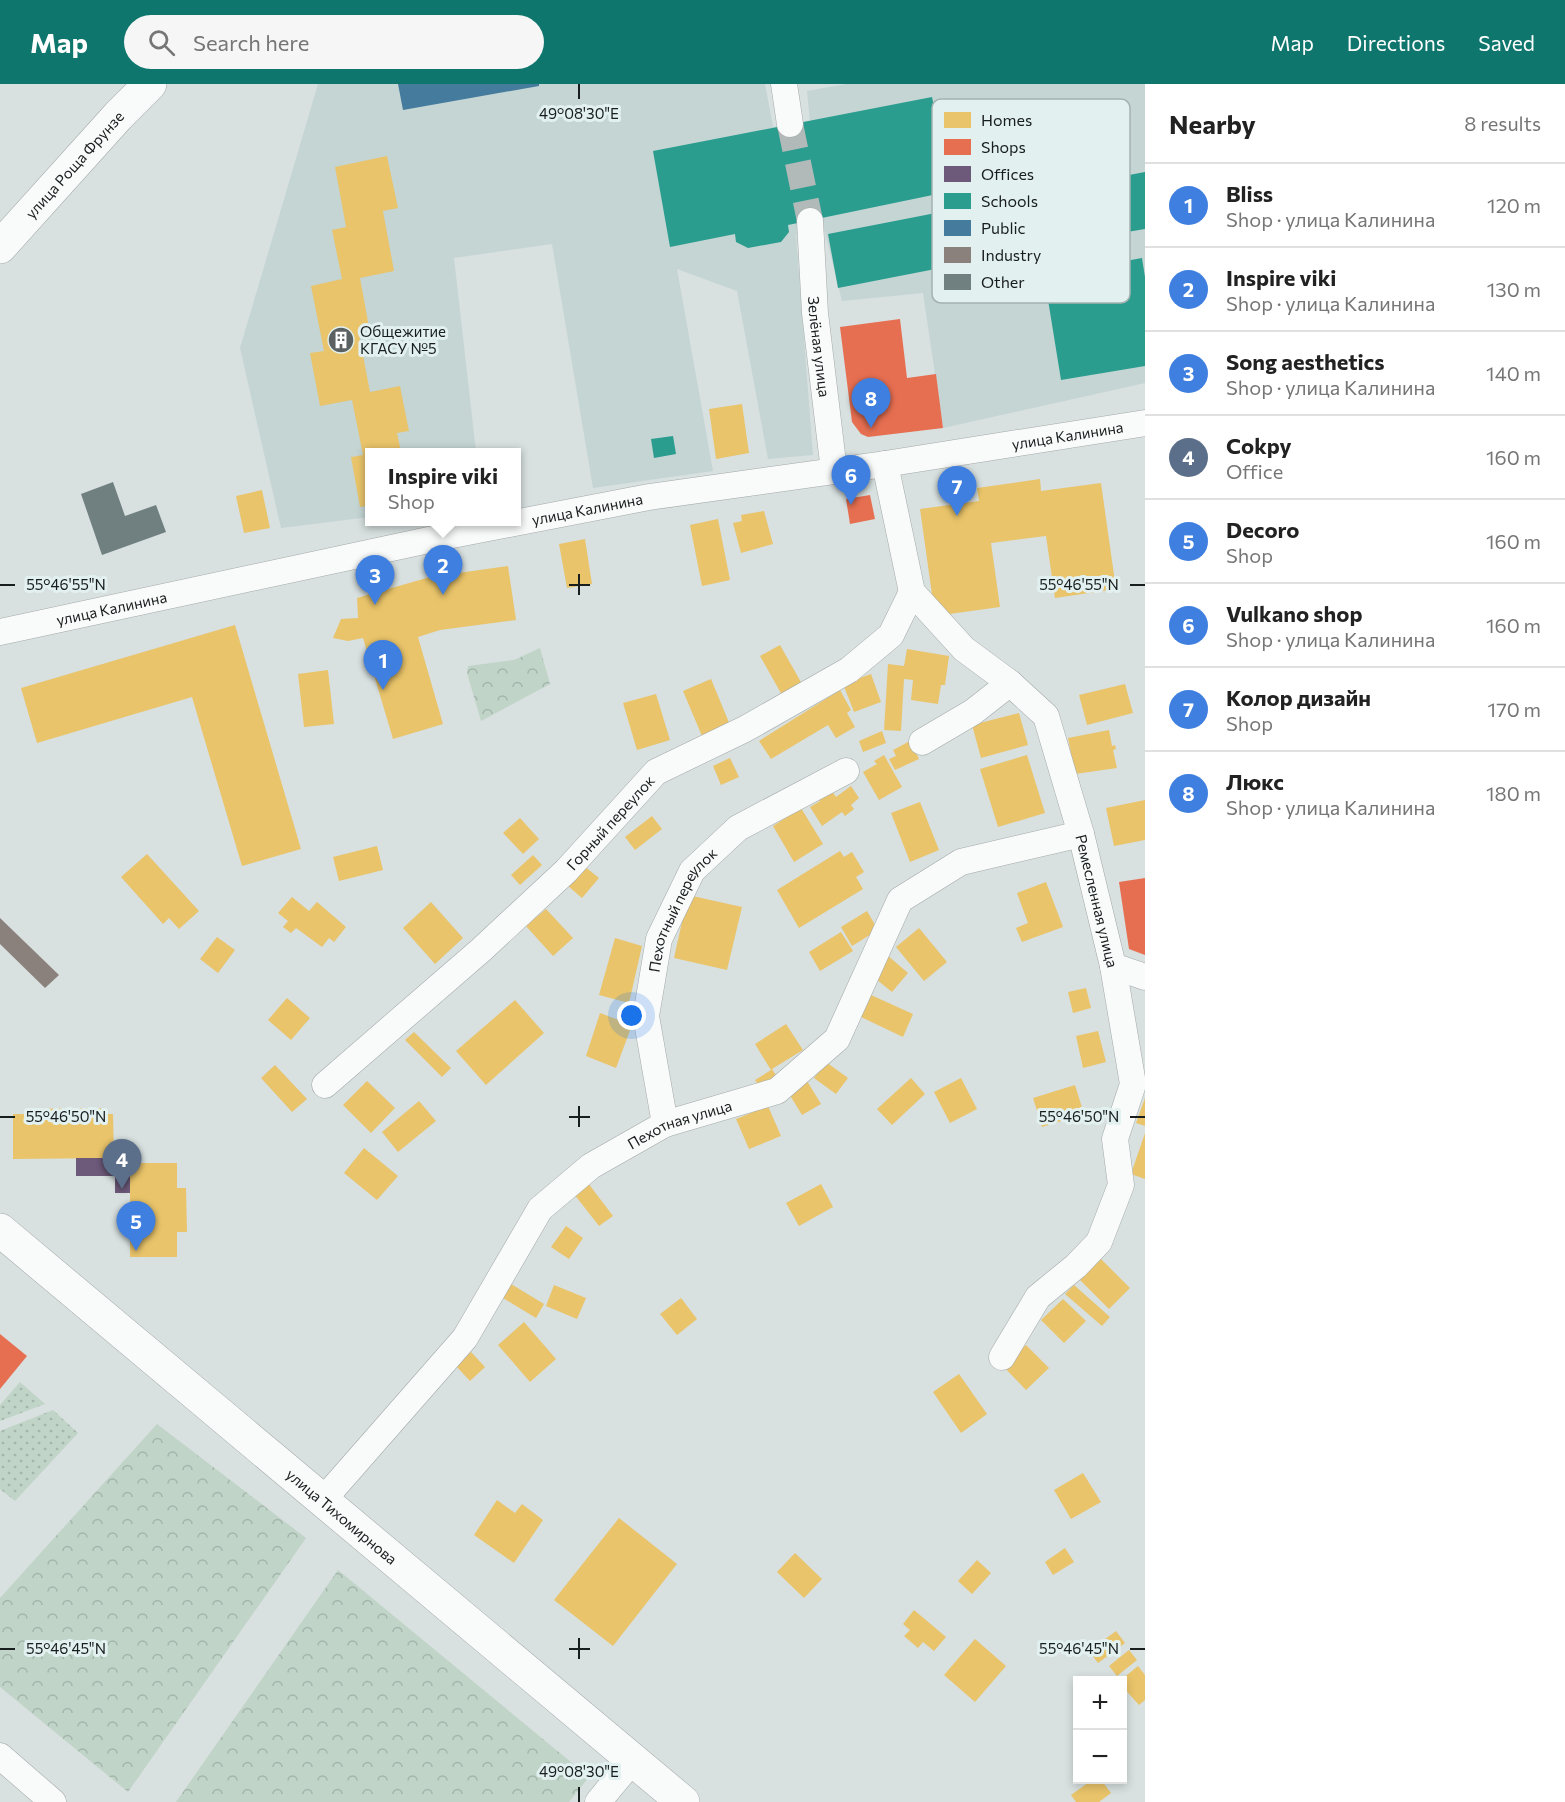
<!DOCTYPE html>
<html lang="en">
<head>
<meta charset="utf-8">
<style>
  body { margin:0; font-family:Commissioner,sans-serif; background:#f6f6f6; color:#222 }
  .controls { position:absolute; right:18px; bottom:18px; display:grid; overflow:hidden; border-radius:0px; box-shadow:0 3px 9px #0003 }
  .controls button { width:54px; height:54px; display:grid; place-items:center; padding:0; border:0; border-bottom:2px solid #e0e0e0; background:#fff; color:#222; font:30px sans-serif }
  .you { position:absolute; left:632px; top:932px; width:21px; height:21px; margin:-15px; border:4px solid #fff; border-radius:50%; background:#1a73e8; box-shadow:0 0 0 9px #1a73e833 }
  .badge { display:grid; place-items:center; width:39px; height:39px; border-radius:50%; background:#0f766e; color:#fff; font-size:20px; font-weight:700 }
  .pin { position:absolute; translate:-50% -50px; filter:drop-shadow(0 2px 3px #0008) }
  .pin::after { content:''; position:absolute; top:32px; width:21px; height:18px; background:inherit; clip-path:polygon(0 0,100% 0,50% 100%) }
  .popup { position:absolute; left:365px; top:364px; width:156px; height:78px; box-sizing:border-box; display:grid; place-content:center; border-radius:0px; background:#fff; filter:drop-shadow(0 2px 4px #0005); font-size:20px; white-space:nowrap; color:#767676 }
  .popup b { font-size:22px; color:#222 }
  .popup::after { content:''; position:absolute; left:50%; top:100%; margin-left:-12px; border:12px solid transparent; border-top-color:#fff }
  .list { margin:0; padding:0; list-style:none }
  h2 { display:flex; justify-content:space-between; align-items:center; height:78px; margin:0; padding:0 24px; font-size:26px }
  h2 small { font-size:20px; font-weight:400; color:#767676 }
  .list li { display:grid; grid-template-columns:39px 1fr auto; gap:18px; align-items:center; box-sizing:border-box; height:84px; padding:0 24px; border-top:2px solid #e0e0e0 }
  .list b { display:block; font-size:22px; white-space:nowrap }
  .list p { margin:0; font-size:20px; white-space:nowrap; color:#767676 }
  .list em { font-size:20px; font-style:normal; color:#767676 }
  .icon { flex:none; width:33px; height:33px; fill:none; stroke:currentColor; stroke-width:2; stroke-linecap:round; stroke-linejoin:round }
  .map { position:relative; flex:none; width:1145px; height:1718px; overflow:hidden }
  header { display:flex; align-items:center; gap:36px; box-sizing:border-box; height:84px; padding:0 30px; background:#0f766e; color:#fff }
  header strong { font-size:28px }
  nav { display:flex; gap:33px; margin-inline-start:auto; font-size:21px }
  .search { width:420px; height:54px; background:#f6f6f6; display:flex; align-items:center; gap:15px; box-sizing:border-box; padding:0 21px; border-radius:33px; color:#767676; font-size:22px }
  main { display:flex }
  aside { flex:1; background:#fff }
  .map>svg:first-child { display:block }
  .built { fill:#c4d5d4 }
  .grass { fill:url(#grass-dots) }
  .park { fill:url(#park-crowns) }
  .homes { fill:#e9c46a }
  .shops { fill:#e76f51 }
  .offices { fill:#6d597a }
  .schools { fill:#2a9d8f }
  .public { fill:#457b9d }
  .industry { fill:#8a817c }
  .building { fill:#708081 }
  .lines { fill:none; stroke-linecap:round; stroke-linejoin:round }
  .minor-tunnel { stroke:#b2b9b9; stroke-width:26; stroke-dasharray:26 13; stroke-linecap:butt }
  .minor-casing { stroke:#a3a9a8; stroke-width:27 }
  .secondary-casing { stroke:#a3a9a8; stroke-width:34 }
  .minor { stroke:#f9fafa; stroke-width:26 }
  .secondary { stroke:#f9fafa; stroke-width:33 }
  .ticks { fill:none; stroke:#181d1d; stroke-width:2 }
  .labels { text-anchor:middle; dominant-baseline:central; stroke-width:6; stroke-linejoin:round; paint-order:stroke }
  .street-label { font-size:15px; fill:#181d1d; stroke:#e2f1f0 }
  .poi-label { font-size:15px; fill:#181d1d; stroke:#e2f1f0; text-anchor:start }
  .key { fill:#e2f1f0; stroke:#a5b1b1; stroke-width:1.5 }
  .key-label { font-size:16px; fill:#181d1d }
  .ticks-label { font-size:15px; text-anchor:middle; fill:#181d1d; stroke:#e2f1f0; stroke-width:6; stroke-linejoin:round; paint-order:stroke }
</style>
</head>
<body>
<header>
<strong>Map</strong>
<div class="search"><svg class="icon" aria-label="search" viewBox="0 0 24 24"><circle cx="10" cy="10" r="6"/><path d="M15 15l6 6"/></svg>Search here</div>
<nav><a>Map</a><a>Directions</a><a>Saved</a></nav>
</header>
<main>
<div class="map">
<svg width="1145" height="1718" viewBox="0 0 1145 1718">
  <defs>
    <pattern id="grass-dots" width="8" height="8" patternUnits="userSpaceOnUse" patternTransform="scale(1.5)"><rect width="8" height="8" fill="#c0d4c8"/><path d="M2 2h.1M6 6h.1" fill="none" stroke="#a4b6ab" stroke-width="1.8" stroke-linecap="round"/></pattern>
    <pattern id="park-crowns" width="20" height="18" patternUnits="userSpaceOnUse" patternTransform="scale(1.5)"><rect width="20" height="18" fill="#c0d4c8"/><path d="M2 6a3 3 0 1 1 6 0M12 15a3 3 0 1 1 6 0" fill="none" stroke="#a4b6ab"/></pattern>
  </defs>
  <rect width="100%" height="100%" fill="#d8e0e0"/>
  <!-- built -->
  <polygon class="built" points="318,0 765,0 773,43 810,38 807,7 846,0 1145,0 1145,299 943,344 923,209 842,217 825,148 796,151 813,371 768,375 737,207 677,185 713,387 593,404 552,160 454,174 476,368 370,368 369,433 281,444 240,264"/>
  <!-- grass -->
  <g class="grass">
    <polygon points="20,1298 45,1320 0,1337 0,1321"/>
    <polygon points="53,1326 78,1349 15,1417 0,1405 0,1347"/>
  </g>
  <!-- park -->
  <g class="park">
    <polygon points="540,564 550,600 481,637 467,589 468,582 514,576"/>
    <polygon points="157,1340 306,1454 128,1708 0,1603 0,1514"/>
    <polygon points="338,1486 589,1693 569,1718 176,1718"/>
  </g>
  <!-- homes -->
  <g class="homes">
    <polygon points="387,72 398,124 383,127 394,187 360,194 369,243 358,245 370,308 400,302 409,347 397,349 401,368 370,368 370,421 360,423 351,373 363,371 352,316 320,322 310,269 324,267 311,202 342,195 332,146 346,143 335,83"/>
    <polygon points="742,320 749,369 716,375 709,325"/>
    <polygon points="1040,395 1041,407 1101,399 1116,505 1055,514 1046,452 991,459 1000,523 935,532 920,425 979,417 977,404"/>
    <polygon points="262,406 270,444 244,449 236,412"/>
    <polygon points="764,427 773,460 741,469 733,439 742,437 741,431"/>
    <polygon points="718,435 730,496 702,502 690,441"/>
    <polygon points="585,455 592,500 567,504 559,460"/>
    <polygon points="508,482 516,536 440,546 418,553 443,640 393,655 363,554 348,557 333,554 341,535 358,534 357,514 430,493"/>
    <polygon points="235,541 301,765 242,782 192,613 37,659 21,604"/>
    <polygon points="780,561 802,600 782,611 760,572"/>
    <polygon points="907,565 949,572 945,601 941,601 938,620 911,616 913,596 904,595 901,647 884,646 888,580 904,582"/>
    <polygon points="328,586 334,640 304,643 298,590"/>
    <polygon points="871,590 881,618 854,628 843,600"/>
    <polygon points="711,595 730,641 702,652 683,607"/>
    <polygon points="1125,600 1133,629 1087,641 1079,611"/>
    <polygon points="840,606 851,626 847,629 855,643 836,654 828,641 771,675 759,657"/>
    <polygon points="656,610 670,656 637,666 623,619"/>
    <polygon points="1019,629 1028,661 981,674 972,641"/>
    <polygon points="1109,646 1112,662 1115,661 1116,665 1113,666 1117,684 1075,690 1068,654"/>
    <polygon points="882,647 886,659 863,668 859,657"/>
    <polygon points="910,657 919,675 895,686 889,675 896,672 893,666"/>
    <polygon points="884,671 902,703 879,716 863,688 877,680 874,677"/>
    <polygon points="1027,671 1045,729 998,743 980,685"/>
    <polygon points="730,674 739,693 721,701 713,682"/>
    <polygon points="828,701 836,713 851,702 859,714 851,721 854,725 845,732 842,728 822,742 810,723 820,717 815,710"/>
    <polygon points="1145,716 1145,756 1114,762 1106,724"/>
    <polygon points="920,718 939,766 910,778 891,729"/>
    <polygon points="801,724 823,760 794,778 773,742"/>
    <polygon points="652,732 662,745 635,766 625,753"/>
    <polygon points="520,734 539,755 523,770 503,749"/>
    <polygon points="377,762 383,786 339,797 333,773"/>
    <polygon points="840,767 844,773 852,768 864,788 856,793 863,805 799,844 777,806"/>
    <polygon points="147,770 199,827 179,845 169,834 163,840 121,793"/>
    <polygon points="533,771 542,781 520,801 511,791"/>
    <polygon points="584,782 599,794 582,814 568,802"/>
    <polygon points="1046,798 1063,843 1022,858 1016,844 1028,839 1017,809"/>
    <polygon points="688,811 742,823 727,886 674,874"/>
    <polygon points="292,813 309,827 317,818 346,843 334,858 329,854 322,863 296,844 291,849 283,843 288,837 278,829"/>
    <polygon points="431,818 463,854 435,880 403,844"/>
    <polygon points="546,825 573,854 553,872 526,842"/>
    <polygon points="867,827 878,846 852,862 841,843"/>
    <polygon points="919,844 947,878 924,897 896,863"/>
    <polygon points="841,848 853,867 820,887 809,868"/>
    <polygon points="217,853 235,866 218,889 200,875"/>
    <polygon points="615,854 642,862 629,919 599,911"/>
    <polygon points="887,871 908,889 892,908 871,891"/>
    <polygon points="1086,904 1091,924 1073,929 1068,908"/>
    <polygon points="871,911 913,930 903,953 861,933"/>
    <polygon points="287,914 310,934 291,956 268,936"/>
    <polygon points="515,916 544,949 486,1001 456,967"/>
    <polygon points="600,929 632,941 616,984 586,972"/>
    <polygon points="786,940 803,966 772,985 779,996 762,1007 755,996 771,986 755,960"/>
    <polygon points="1098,947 1106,978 1083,984 1076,952"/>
    <polygon points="414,948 451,984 442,993 405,956"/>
    <polygon points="826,978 848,994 836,1010 814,994"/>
    <polygon points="275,981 307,1015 292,1028 261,994"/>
    <polygon points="911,994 925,1010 892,1041 877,1025"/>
    <polygon points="961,994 977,1025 950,1039 934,1008"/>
    <polygon points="367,997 395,1024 371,1049 343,1021"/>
    <polygon points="807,997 821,1020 802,1031 788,1008"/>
    <polygon points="1075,1001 1084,1030 1042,1043 1033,1014"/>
    <polygon points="1145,1014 1145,1042 1136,1039"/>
    <polygon points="419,1017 436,1037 398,1068 382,1048"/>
    <polygon points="768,1022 781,1052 749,1065 736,1035"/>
    <polygon points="101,1024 101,1030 113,1030 114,1074 13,1075 13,1030 28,1030 28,1025"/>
    <polygon points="1145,1049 1145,1095 1131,1090"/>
    <polygon points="364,1064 398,1092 377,1116 344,1089"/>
    <polygon points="130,1079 177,1079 177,1104 186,1104 187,1148 177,1148 177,1173 130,1173"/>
    <polygon points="588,1099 613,1132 599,1142 574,1110"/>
    <polygon points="821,1100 833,1123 799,1142 786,1119"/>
    <polygon points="566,1142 583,1154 569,1175 551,1163"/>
    <polygon points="1099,1173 1130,1204 1109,1225 1078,1194"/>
    <polygon points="511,1200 544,1220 536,1234 503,1214"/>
    <polygon points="554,1201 586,1214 577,1235 546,1222"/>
    <polygon points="1074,1201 1110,1233 1102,1242 1065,1210"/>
    <polygon points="681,1214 697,1235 677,1251 660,1230"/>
    <polygon points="1063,1215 1086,1237 1064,1259 1041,1236"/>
    <polygon points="524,1238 556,1275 530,1298 498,1261"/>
    <polygon points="1026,1261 1049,1284 1026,1306 1004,1283"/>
    <polygon points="471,1268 485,1283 470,1297 456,1282"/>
    <polygon points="959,1290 987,1330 961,1349 933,1308"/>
    <polygon points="1083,1389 1101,1418 1071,1435 1054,1406"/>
    <polygon points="497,1416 515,1429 522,1420 543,1436 514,1479 474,1451"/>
    <polygon points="619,1434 677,1480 613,1562 554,1516"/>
    <polygon points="1065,1464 1074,1478 1053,1491 1045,1478"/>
    <polygon points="795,1469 822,1495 804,1514 777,1488"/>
    <polygon points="977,1476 991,1489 972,1510 958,1497"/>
    <polygon points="914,1526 946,1553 934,1567 923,1558 918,1564 904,1552 910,1546 903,1540"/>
    <polygon points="1116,1547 1125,1559 1098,1579 1089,1567"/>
    <polygon points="975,1555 1006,1582 975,1618 944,1591"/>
    <polygon points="1129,1566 1137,1576 1117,1592 1109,1582"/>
    <polygon points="1138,1582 1145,1591 1145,1616 1139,1621 1122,1602 1122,1595"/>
    <polygon points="1092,1696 1101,1696 1111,1709 1099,1718 1076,1718 1071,1711"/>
  </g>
  <!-- shops -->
  <g class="shops">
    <polygon points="900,235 907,294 936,290 943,344 868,353 861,350 852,338 840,243"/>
    <polygon points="870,411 875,435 850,440 846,415"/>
    <polygon points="1145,794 1145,871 1129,865 1119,798"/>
    <polygon points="0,1250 27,1272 0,1305"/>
  </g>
  <!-- offices -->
  <polygon class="offices" points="76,1074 130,1074 130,1109 115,1109 115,1092 76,1092"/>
  <!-- schools -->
  <g class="schools">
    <polygon points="932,13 952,107 788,141 789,148 781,158 748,164 736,158 735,150 670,163 653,67"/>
    <polygon points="1119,35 1127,74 1094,81 1097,97 1145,88 1145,145 1097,153 1103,181 1142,174 1145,193 1145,282 1061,296 1044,191 1090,183 1084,156 838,204 828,150 1074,102 1070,85 1042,89 1035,51"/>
    <polygon points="673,352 676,370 654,374 651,355"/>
  </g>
  <!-- public -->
  <polygon class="public" points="398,0 539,0 539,2 403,26"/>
  <!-- industry -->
  <polygon class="industry" points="0,834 59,891 45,904 0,860"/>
  <!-- building -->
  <polygon class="building" points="113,398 125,432 156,421 166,448 102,471 81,410"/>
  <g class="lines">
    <!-- minor-tunnel -->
    <polyline class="minor-tunnel" points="790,40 810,137"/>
    <defs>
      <g id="minor">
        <polyline points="784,0 790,40"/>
        <path id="s1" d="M810 137 815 229 834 387"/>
        <path id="s2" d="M885 380 912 508 964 565 1010 599 1046 632 1081 750 1113 882 1133 1000 1115 1055 1121 1101 1099 1158 1076 1182 1038 1213 1002 1273"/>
        <path id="s3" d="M0 548 452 451 649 413 885 380 1145 339"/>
        <polyline points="922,658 973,628 1010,599"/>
        <polyline points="1113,882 1145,893"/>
        <path id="s4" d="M325 1001 481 866 566 787 656 688 745 645 849 586 891 551 912 508"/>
        <path id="s5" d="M665 1040 646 932 659 855 692 787 738 744 846 687"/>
        <path id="s6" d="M323 1416 465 1254 540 1125 591 1082 665 1040 777 1007 837 955 900 816 961 778 1081 750"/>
        <polyline points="0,1672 53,1718"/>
        <polyline points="598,1718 632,1677"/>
      </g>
      <g id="secondary">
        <path id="s7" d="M0 163 118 32 150 0"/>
        <path id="s8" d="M0 1146 683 1718"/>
      </g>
    </defs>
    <!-- minor casing -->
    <use href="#minor" class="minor-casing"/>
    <!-- secondary casing -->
    <use href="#secondary" class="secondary-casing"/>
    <!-- minor -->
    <use href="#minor" class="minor"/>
    <!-- secondary -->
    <use href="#secondary" class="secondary"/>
  </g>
  <!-- ticks -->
  <path class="ticks" d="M579 0V15M579 490V511M0 501H15M569 501H590M1130 501H1145M579 1022V1043M0 1033H15M569 1033H590M1130 1033H1145M579 1554V1575M0 1565H15M569 1565H590M1130 1565H1145M579 1703V1718"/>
  <!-- icons -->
  <defs>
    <symbol id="building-disc" viewBox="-11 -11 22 22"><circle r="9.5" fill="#5b6161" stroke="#e2f1f0"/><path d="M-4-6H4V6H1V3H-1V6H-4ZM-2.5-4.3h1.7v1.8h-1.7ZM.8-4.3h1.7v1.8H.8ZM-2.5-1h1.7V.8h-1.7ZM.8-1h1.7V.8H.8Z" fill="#fff"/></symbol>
  </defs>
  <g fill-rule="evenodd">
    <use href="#building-disc" x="326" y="241" width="30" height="30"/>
  </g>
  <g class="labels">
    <!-- street labels -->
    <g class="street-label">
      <text stroke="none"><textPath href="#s7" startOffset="111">улица Роща Фрунзе</textPath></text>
      <text stroke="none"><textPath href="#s1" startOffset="126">Зелёная улица</textPath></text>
      <text stroke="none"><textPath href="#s3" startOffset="1086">улица Калинина</textPath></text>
      <text stroke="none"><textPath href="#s3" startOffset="600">улица Калинина</textPath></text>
      <text stroke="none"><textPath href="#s3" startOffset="114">улица Калинина</textPath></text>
      <text stroke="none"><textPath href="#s4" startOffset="388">Горный переулок</textPath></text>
      <text stroke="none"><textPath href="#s2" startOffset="506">Ремесленная улица</textPath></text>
      <text stroke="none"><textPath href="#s5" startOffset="224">Пехотный переулок</textPath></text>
      <text stroke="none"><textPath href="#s6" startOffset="530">Пехотная улица</textPath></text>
      <text stroke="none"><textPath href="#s8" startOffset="446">улица Тихомирнова</textPath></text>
    </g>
    <!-- poi labels -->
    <g class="poi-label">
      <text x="360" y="247">Общежитие<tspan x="360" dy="17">КГАСУ №5</tspan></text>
    </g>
  </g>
  <!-- legend -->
  <rect x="932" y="15" width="198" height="204" rx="9" class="key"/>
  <rect x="944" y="28" width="27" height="16" fill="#e9c46a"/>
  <rect x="944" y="55" width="27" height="16" fill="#e76f51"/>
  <rect x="944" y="82" width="27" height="16" fill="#6d597a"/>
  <rect x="944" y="109" width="27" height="16" fill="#2a9d8f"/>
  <rect x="944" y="136" width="27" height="16" fill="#457b9d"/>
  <rect x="944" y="163" width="27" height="16" fill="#8a817c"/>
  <rect x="944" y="190" width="27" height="16" fill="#708081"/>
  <g class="key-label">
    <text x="981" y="42">Homes</text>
    <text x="981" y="69">Shops</text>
    <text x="981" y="96">Offices</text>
    <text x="981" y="123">Schools</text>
    <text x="981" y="150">Public</text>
    <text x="981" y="177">Industry</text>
    <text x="981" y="204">Other</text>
  </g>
  <g class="ticks-label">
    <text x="579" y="35">49°08'30"E</text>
    <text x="66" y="506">55°46'55"N</text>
    <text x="1079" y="506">55°46'55"N</text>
    <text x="66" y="1038">55°46'50"N</text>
    <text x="1079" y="1038">55°46'50"N</text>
    <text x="66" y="1570">55°46'45"N</text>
    <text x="1079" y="1570">55°46'45"N</text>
    <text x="579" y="1693">49°08'30"E</text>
  </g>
</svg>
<div class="controls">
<button>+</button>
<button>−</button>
</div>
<div class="you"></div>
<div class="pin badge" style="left:383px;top:606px;background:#3f7fe0">1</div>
<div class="pin badge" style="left:443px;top:511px;background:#3f7fe0">2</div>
<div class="popup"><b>Inspire viki</b>Shop</div>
<div class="pin badge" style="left:375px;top:521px;background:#3f7fe0">3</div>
<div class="pin badge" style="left:122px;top:1105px;background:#5c6f8a">4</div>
<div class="pin badge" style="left:136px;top:1167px;background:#3f7fe0">5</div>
<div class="pin badge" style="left:851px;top:421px;background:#3f7fe0">6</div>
<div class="pin badge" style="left:957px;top:432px;background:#3f7fe0">7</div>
<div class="pin badge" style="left:871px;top:344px;background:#3f7fe0">8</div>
</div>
<aside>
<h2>Nearby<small>8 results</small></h2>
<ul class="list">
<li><span class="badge" style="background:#3f7fe0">1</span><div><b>Bliss</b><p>Shop · улица Калинина</p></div><em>120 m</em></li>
<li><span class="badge" style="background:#3f7fe0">2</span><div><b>Inspire viki</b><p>Shop · улица Калинина</p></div><em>130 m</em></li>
<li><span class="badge" style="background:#3f7fe0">3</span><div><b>Song aesthetics</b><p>Shop · улица Калинина</p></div><em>140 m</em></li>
<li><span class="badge" style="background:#5c6f8a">4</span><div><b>Cokpy</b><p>Office</p></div><em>160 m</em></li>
<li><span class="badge" style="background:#3f7fe0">5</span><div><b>Decoro</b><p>Shop</p></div><em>160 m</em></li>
<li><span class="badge" style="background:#3f7fe0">6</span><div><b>Vulkano shop</b><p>Shop · улица Калинина</p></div><em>160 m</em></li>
<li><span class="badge" style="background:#3f7fe0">7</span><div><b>Колор дизайн</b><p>Shop</p></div><em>170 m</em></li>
<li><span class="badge" style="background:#3f7fe0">8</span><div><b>Люкс</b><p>Shop · улица Калинина</p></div><em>180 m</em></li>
</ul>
</aside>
</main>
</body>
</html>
